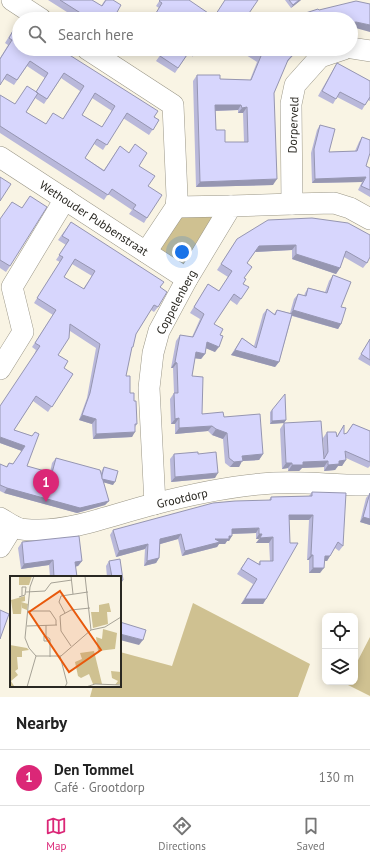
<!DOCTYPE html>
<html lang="en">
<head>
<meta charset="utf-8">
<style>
  body { margin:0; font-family:"PT Sans",sans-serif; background:#f6f6f6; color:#222 }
  .controls { position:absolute; right:12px; bottom:12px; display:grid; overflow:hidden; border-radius:8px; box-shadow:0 2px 10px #0003 }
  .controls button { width:36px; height:36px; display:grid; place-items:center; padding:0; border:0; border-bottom:1px solid #e0e0e0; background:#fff; color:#222; font:20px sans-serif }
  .you { position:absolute; left:182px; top:252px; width:14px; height:14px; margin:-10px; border:3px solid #fff; border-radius:50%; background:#1a73e8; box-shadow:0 0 0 6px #1a73e833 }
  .badge { display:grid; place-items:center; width:26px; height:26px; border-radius:50%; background:#db2777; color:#fff; font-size:13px; font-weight:700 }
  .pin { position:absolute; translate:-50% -33px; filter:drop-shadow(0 1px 2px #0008) }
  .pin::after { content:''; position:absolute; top:21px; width:14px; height:12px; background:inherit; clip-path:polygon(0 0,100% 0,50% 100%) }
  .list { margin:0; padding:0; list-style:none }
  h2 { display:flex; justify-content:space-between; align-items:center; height:52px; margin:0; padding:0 16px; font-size:17px }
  h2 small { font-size:13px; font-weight:400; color:#767676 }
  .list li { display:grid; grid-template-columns:26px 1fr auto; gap:12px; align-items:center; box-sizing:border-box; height:56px; padding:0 16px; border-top:1px solid #e0e0e0 }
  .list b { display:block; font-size:15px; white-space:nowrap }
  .list p { margin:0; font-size:13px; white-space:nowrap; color:#767676 }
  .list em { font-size:13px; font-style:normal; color:#767676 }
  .icon { flex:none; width:22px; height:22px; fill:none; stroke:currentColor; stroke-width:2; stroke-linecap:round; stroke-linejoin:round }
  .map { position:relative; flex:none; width:370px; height:697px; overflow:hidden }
  .search { position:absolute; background:#fff; box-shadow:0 2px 10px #0003; left:12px; right:12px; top:12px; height:44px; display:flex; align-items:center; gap:10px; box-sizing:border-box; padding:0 14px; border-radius:22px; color:#767676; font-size:15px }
  .sheet { height:108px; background:#fff }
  nav { display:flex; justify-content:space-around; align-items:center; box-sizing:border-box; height:56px; border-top:1px solid #e0e0e0; background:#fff; font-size:11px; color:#767676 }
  nav a { display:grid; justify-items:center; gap:2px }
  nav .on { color:#db2777 }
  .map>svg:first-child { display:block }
  .green { fill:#cfc191 }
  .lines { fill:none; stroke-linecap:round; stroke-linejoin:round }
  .minor-casing { stroke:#9b9788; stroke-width:22 }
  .minor { stroke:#fff; stroke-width:21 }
  .wall { fill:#b9b8da; fill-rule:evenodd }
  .shaded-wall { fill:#9696b1 }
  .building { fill:#d7d6fd; stroke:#9696b1; fill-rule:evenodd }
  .labels { text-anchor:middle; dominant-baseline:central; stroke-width:3; stroke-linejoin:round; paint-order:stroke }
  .street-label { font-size:12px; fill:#2a2822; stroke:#fff }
  .inset-road { fill:none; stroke:#a6a296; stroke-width:1 }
  .view { fill:#e8590c; fill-opacity:0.15; stroke:#e8590c; stroke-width:2 }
  .inset-edge { fill:none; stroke:#2a2822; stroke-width:2 }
</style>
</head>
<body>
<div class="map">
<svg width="370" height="697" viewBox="0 0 370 697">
  <rect width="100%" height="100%" fill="#f9f4e4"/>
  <!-- green -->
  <g class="green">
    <polygon points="215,213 185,265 160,249 180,216"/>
    <polygon points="193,603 310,664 298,697 90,697 93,686 120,686 120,652 172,666"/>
    <polygon points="370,637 370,696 346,684 347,682 355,682 355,666"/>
  </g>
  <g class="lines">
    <defs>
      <g id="minor">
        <polyline points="12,0 41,19"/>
        <polyline points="351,48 370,51"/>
        <polyline points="87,49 173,105 177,196 176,207 146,252"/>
        <polyline points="0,157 187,279"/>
        <polyline points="292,204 291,104 295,85 320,57 344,49"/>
        <polyline points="176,207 231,206"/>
        <polyline points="0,369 23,332 12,287 65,199"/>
        <polyline points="155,504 149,388 153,353 159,331 187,279 231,206 292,204 334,203 350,208 370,219"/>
        <path d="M0 518C7 522 13 527 21 529 26 530 31 530 36 530 73 531 118 513 154 504 189 495 225 487 261 484 297 480 334 486 370 485"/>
        <polyline points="0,547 13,526"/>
      </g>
    </defs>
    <!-- minor casing -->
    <use href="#minor" class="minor-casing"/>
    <!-- minor -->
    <use href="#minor" class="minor"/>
  </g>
  <!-- wall -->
  <g class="wall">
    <polygon points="48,0 92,0 101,6 105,0 116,14 124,19 78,19"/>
    <polygon points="160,0 214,17 152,19 159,8 156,6"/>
    <polygon points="285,0 301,0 291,8"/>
    <path d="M18 22 159 120 149 135 123 118 103 150 94 144 85 158 104 170 120 146 139 166 148 186 147 218 144 223 129 214 132 210 108 194 104 200 0 133V95L15 104 36 92 45 78 27 66 14 85 4 79 0 58 8 45 5 43ZM61 78 80 91 63 119 46 124 26 112 35 98 44 104ZM92 98 112 111 102 127 82 115Z"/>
    <polygon points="125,49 133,49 130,53"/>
    <polygon points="153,49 191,49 175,73 156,61 161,54"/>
    <polygon points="192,49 198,49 192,57"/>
    <path d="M249 49H299L287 62 274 93 273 185 196 187 193 81 197 75 220 79 250 80 257 62 246 55ZM238 110V113H243L244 142H225L216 130 215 111Z"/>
    <polygon points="337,63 370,81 370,101 368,100 362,110 337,97 333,104 318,96 334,68"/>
    <polygon points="320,125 329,152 355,151 359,142 362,137 366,166 370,168 370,197 358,190 362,182 312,183 311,153 317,130"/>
    <polygon points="312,218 367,263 363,268 344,257 340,268 336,274 292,259 292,250 255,252 247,263 243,284 241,299 237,305 230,300 214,324 220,335 215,352 206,348 205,354 201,359 195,358 192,376 202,414 224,417 263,454 259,460 242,461 239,467 230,467 225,463 223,439 212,435 208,431 175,434 175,424 171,424 170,399 174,393 173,368 171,368 176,341 180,335 192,337 200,319 190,313 208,284 219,291 228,277 217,270 237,239"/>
    <polygon points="0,219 10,266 6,272 0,268"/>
    <path d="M71 222 160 287 158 307 154 312 151 310 136 334 131 351 126 376 130 393 134 401 137 424 135 427 132 437 93 439 92 424 79 420 87 398 96 348 70 331 58 355 64 368 73 374 48 412 33 401 14 430 32 436 27 466 50 473 52 463 56 458 101 473 102 470 104 467 113 485 103 482 109 501 105 505 77 513 4 493 0 491V464L6 467 9 463 13 464 22 451 0 443 36 350 32 347 53 315 34 303 60 262 56 260 66 245 58 240ZM72 264 92 276 83 289 64 277Z"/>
    <polygon points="333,275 341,307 341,324 338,329 292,316 279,362 275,367 231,355 242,338 254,346 263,314 267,309 274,314 277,310 290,313 294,299 298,294 304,296 305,293 308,288 325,292 329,281"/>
    <polygon points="370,339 370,366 358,359"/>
    <polygon points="272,410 286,420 284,423 270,424 270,412"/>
    <polygon points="284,423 324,458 323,438 327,432 337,436 344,425 344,434 347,433 353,424 370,431 370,466 368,468 346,458 342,466 338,466 335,470 324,471 324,467 302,468 299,471 288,471 288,468 282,469 280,429"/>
    <polygon points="174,454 198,454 215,478 171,482 170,459"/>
    <polygon points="312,492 343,546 339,551 335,548 327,561 324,561 320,573 309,573 309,560 307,560 309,520 289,520 266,599 263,604 241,604 253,584 237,574 248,558 258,564 260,561 270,561 269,543 256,543 259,539 256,539 256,533 232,534 229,541 227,541 225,544 219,544 217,547 182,556 178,539 160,544 159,558 156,563 144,566 145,549 116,557 110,535 113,530 269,500 271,497 309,496"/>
    <polygon points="370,493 370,525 360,522 366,498"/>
    <polygon points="22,542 82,561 78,566 75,567 77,577 50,577 49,565 21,569 18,548"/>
    <polygon points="109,561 123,580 120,585 120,577 107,577 106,566"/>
  </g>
  <!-- shaded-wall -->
  <g class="shaded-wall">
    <polygon points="299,0 301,0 291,8 293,5"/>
    <polygon points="356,22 370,25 370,32 352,27 351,27 351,23"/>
    <polygon points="298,49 299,49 284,65 288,60"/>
    <polygon points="215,105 241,105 238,110 211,111"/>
    <polygon points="247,107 243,113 238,113 242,108"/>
    <polygon points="366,177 362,182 312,183 315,179"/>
    <polygon points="277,179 273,185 196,187 200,182"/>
    <polygon points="296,245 292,250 255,252 259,246"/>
    <polygon points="296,254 340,268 336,274 292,259"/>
    <polygon points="293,310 341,324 338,329 290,315"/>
    <polygon points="207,342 219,347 215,352 203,347"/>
    <polygon points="235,350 279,362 275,367 231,355"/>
    <polygon points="196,352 205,354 201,359 192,358"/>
    <polygon points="175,362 177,363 173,368 171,368"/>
    <polygon points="82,415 96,419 92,424 79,420"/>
    <polygon points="179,418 175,424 171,424 175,419"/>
    <polygon points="286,420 284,423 270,424 272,421"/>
    <polygon points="212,426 208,431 175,434 179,428"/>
    <polygon points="216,429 227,433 223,439 212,435"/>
    <polygon points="135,432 132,437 93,439 96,434"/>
    <polygon points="0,437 25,446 22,451 0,443"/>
    <polygon points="263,454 259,460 242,461 239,467 230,467 234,462 242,456"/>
    <polygon points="346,460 342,466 338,466 335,470 324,471 328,465 339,461"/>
    <polygon points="328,461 324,467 302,468 299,471 288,471 292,465 303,462"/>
    <polygon points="286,463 292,463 288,468 282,469"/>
    <polygon points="218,473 215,478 171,482 175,477"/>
    <polygon points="101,478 115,482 113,485 99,481"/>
    <polygon points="7,488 109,501 105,505 77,513 4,493"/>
    <polygon points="289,515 313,515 309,520 286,520"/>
    <polygon points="363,517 370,519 370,525 360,522"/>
    <polygon points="259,528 256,533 228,534 232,529"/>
    <polygon points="181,534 178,539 157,545 160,539"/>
    <polygon points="259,534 262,534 259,539 256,539"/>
    <polygon points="229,536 232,536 229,541 227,541 225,544 219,544 217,547 182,556 185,551 215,539"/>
    <polygon points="273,537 269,543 256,543 260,538"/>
    <polygon points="148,544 145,549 116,557 119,551"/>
    <polygon points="311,555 313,555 309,560 307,560"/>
    <polygon points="325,556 330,556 327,561 321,561"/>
    <polygon points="159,558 156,563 144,566 147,561"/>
    <polygon points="53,560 49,565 21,569 24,564"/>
    <polygon points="82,561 78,566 71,567 75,562"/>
    <polygon points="313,568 324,568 320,573 309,573"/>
    <polygon points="123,580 120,585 120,581"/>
    <polygon points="245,599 266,599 263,604 241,604"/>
    <polygon points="120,634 143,640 139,645 120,640"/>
  </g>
  <!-- building -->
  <g class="building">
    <polygon points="60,0 92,0 102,6 106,0 113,0 121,5 116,14 124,19 90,19"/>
    <polygon points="160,0 189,0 214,17 225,0 258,0 245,19 150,19 153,18 162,3 159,1"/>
    <polygon points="289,0 299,0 293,5"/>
    <polygon points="356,1 370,4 370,25 356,22 351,23 351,19 291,19 293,17 318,9 319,10"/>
    <path d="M18 22 19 23V49H60L158 111 154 117 159 120 153 130 127 113 107 145 97 139 85 158 104 171 120 146 129 153 135 144 147 153 139 166 155 176 148 186 162 195 147 218 133 209 136 205 112 189 108 195 0 126V95L15 104 27 86 38 93 26 112 46 124 53 113 63 119 84 86 64 73 47 99 36 92 48 73 30 61 17 80 7 74 0 85V59L12 40 9 38ZM95 93 115 106 102 127 82 115Z"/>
    <polygon points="164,49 191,49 178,68 160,56"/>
    <path d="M250 49H298L288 60 274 93 277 179 200 182 197 75H220V79L251 80 261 56ZM215 105H241L242 108 247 107 248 142H225V130H216Z"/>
    <polygon points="337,63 370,81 370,97 365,105 340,92 336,99 322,91"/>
    <polygon points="320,125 335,129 329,152 357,151 362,137 370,140 370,153 366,166 370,168 370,190 361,186 366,177 315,179 314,149"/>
    <polygon points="0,177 11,184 0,201"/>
    <polygon points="30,196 47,207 10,266 0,260 0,219 12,202 22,208"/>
    <polygon points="312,218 348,223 370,235 370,257 367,263 346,251 340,268 296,254 296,245 259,246 247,263 252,267 244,278 246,279 243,284 249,287 241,299 234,294 214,324 223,329 220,335 223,336 219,347 207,342 205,354 196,352 192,376 203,377 202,414 223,412 224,417 260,414 263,454 242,456 243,461 234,462 229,458 227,433 216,429 212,426 179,428 179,418 175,419 174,393 178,393 177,363 175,362 180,335 193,337 204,314 194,307 208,284 219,291 232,271 221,264 237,239 268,220"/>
    <path d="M71 222 164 282 160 287 167 292 158 307 154 305 136 334 133 347H132L126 376H130V393H134V401H136L137 424H135V432L96 434V419L82 415 90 393 100 344 70 324 69 338 58 355 68 361 64 368 73 374 52 407 36 396 14 430 32 436 35 432 39 434 27 466 52 473 56 458 100 470 109 501 80 508 7 488 0 485V464L7 467 9 463 13 464 25 446 0 437V406L40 346 35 343 56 310 37 298 63 257 59 255 69 240 62 236ZM75 259 95 271 84 289 64 277Z"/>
    <polygon points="333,275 351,282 341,307 346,308 341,324 293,310 298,294 306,296 308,288 327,293"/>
    <polygon points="267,309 275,315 277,310 292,314 279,362 235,350 242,338 256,348"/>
    <polygon points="370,339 370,360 361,354"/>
    <polygon points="285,394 286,420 272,421 272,410"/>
    <polygon points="321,421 324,459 328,452 327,432 336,432 337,437 344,425 344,434 347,433 353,424 370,431 370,462 345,451 346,460 339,461 339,464 328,465 328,461 303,462 303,465 292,465 292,463 286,463 284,423"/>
    <polygon points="198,452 198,454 216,452 218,473 175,477 174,454"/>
    <polygon points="104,467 118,471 115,482 102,479 102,475"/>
    <polygon points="312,492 346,493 343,546 338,542 330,556 325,556 324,568 313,568 313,555 311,555 313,515 289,515 290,543 298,543 266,599 245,599 257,579 241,569 248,558 260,565 260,561 273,561 273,537 260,538 262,534 259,534 259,528 232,529 232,536 229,536 229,539 215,539 220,542 185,551 181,534 160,539 159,558 147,561 148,544 119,551 113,530 213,503 235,501 271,500 271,497 312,496"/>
    <polygon points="370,493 370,519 363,517"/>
    <polygon points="79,536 82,561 75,562 77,577 54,577 53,560 24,564 22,542"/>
    <polygon points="120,559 123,580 120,581 120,577 112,577 109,561"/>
    <polygon points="0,610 9,614 0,639"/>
    <polygon points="120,622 146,630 143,640 120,634"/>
  </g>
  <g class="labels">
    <!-- street labels -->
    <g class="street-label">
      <text transform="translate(293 125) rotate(-88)">Dorperveld</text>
      <text transform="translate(94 218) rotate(33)">Wethouder Pubbenstraat</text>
      <text transform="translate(176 302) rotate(-62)">Coppelenberg</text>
      <text transform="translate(182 498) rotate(-13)">Grootdorp</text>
    </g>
  </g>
  <!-- overview -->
  <g transform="translate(10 576)">
    <rect width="111" height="111" fill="#f9f4e4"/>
    <path d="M9 0H22L19 9H9ZM15 20V25L11 26 18 28 17 34 12 32V27L11 38H3L1 24ZM99 27 101 36H97L98 48 83 52 81 36H89V29ZM93 53 107 57 105 73 88 75 86 61 92 63ZM0 69 17 72 19 74 12 75V81H7L8 93 5 95 8 99 1 105 4 110 2 111H0ZM84 75 92 108H83L79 98 71 102 68 100 65 86 72 83 70 77ZM101 95 111 96V108L105 109 108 105 102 102Z" fill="#cfc191"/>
    <path class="inset-road" d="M24 0 20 11 15 62 19 72 26 80H51L81 54 95 51 111 41M61 0 63 18M75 0 81 54M16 16 35 15 41 7 62 4M9 21 15 19 16 11H12V20M18 35H40L46 44V49M55 37 49 26 51 20 78 16M36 49V60L40 63V81M17 50 47 49M36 60H34V65H40M61 70 51 55 50 40 61 34 80 32M50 80 57 107 55 111M17 111 26 80M76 111 85 108 111 109"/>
    <path class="view" d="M50 15 91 74 59 96 19 36Z"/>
    <rect width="111" height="111" class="inset-edge"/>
  </g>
</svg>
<div class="controls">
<button><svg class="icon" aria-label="locate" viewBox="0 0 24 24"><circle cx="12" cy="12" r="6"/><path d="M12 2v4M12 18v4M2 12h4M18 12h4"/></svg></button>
<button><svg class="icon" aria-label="layers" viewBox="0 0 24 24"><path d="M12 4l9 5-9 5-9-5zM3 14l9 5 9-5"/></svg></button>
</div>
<div class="you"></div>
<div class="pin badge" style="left:46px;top:502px">1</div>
<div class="search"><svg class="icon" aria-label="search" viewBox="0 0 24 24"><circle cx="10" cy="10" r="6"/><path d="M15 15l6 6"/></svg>Search here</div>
</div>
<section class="sheet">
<h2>Nearby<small></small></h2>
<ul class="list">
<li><span class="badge">1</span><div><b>Den Tommel</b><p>Café · Grootdorp</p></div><em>130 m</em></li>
</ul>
</section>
<nav>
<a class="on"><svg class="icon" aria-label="map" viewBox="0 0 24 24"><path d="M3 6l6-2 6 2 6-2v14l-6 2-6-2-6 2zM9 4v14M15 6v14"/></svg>Map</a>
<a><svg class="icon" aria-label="directions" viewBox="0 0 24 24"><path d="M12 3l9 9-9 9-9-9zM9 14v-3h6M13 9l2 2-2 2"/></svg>Directions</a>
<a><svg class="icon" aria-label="saved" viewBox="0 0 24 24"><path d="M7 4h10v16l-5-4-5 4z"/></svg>Saved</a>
</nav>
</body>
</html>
